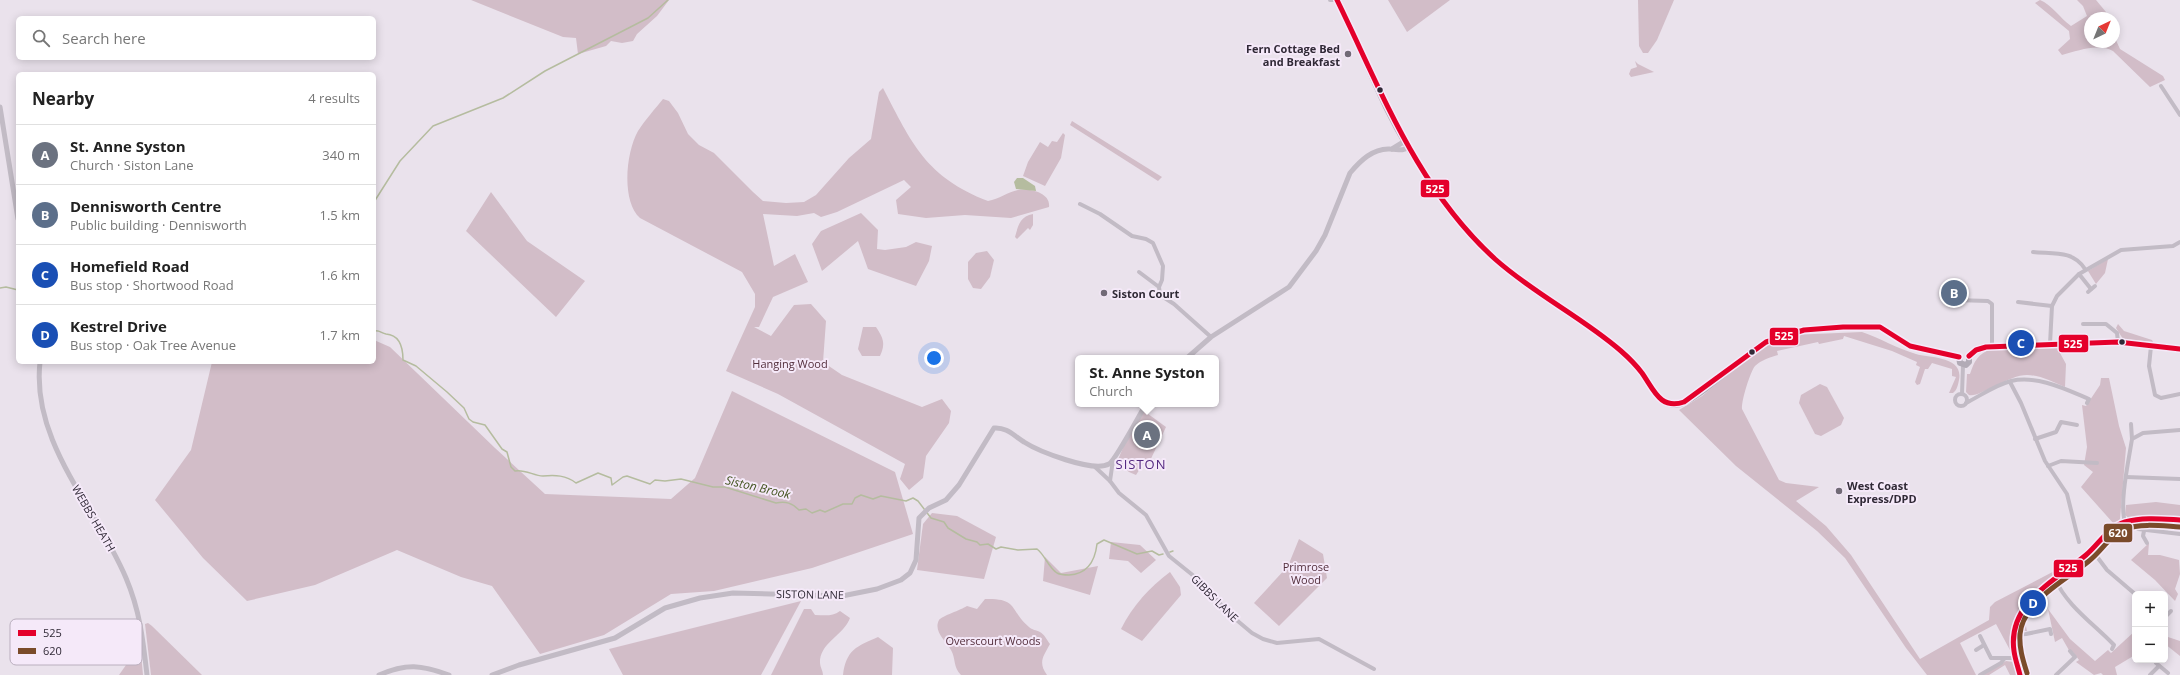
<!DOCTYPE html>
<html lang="en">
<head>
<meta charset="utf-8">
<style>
  body { margin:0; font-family:"Open Sans",sans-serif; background:#f2f2f2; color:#222 }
  .controls { position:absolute; right:12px; bottom:12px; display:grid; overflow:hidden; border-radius:6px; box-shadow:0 2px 10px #0003 }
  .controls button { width:36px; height:36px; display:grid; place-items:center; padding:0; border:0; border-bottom:1px solid #e0e0e0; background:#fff; color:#222; font:20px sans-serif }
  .compass { position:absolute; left:2084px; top:12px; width:36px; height:36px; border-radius:50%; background:#fff; box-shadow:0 2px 10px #0003; rotate:43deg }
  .you { position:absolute; left:934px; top:358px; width:14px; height:14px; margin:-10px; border:3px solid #fff; border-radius:50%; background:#1a73e8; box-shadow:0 0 0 6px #1a73e833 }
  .badge { display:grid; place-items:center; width:26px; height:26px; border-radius:50%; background:#db2777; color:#fff; font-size:13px; font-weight:700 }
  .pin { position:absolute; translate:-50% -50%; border:2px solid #fff; box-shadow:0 1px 4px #0006 }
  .popup { position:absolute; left:1075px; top:355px; width:144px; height:52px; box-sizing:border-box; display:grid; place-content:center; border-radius:6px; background:#fff; filter:drop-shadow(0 1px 3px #0005); font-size:13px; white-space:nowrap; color:#767676 }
  .popup b { font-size:15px; color:#222 }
  .popup::after { content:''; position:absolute; left:50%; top:100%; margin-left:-8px; border:8px solid transparent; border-top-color:#fff }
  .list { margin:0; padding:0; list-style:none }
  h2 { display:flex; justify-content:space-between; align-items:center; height:52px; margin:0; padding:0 16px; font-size:17px }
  h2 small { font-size:13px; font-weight:400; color:#767676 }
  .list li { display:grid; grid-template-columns:26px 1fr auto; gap:12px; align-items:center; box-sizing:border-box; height:60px; padding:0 16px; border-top:1px solid #e0e0e0 }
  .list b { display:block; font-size:15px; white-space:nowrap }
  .list p { margin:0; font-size:13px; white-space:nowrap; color:#767676 }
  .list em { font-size:13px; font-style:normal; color:#767676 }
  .icon { flex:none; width:22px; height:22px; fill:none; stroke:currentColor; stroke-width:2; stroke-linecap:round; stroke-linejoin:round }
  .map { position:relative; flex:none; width:2180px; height:675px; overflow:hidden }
  .search { position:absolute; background:#fff; box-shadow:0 2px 10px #0003; left:16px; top:16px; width:360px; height:44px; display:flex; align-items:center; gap:10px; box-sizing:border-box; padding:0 14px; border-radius:6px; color:#767676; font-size:15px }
  .panel { position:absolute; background:#fff; box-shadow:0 2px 10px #0003; left:16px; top:72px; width:360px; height:292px; border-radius:6px }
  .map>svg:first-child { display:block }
  .green { fill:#d2bdc8 }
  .water { fill:#b5bc9f }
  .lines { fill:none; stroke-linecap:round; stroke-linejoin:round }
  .stream { stroke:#b5bc9f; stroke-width:1.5 }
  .minor { stroke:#c2bbc5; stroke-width:4 }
  .tertiary { stroke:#c2bbc5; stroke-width:5 }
  .secondary { stroke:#b2abb6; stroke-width:6 }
  .bus-1-casing { stroke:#f5e9f9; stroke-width:8 }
  .bus-2-casing { stroke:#f5e9f9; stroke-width:8 }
  .bus-1 { stroke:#e4002b; stroke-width:5 }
  .bus-2 { stroke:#7a4b2a; stroke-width:5 }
  .poi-dot { fill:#716a76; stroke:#f5e9f9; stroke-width:1.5 }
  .bus-dot { fill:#302936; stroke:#f5e9f9; stroke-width:1.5 }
  .labels { text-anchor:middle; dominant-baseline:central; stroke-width:4; stroke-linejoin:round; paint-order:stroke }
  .poi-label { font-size:11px; font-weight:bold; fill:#302936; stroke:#f5e9f9; text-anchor:start }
  .park-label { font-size:11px; fill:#532e3c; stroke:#f5e9f9 }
  .street-label { font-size:11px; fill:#302936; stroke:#f5e9f9 }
  .water-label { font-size:12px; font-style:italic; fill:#445521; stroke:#f5e9f9 }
  .quarter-label { font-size:13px; letter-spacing:1px; fill:#532780; stroke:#f5e9f9 }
  .key { fill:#f5e9f9; stroke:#baafbe; stroke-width:1 }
  .key-label { font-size:11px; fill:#302936 }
  .line-badge { stroke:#f5e9f9; stroke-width:1.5 }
  .badge-label { font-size:11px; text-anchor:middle; font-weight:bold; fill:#fff }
</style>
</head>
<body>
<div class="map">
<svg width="2180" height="675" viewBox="0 0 2180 675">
  <rect width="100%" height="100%" fill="#eae2ec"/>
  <!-- green -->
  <g class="green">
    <polygon points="471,0 669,0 657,16 637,34 633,41 622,43 611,41 606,46 578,54 576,38 563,37"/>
    <polygon points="1388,0 1450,0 1407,32"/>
    <polygon points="1638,0 1674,0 1657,40 1648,53 1643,53 1639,46"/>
    <path d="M2040 0C2051 4 2060 18 2071 26L2087 16 2083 6 2077 0H2096L2106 12 2108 18H2090V42H2114V36L2120 49 2163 76 2165 80 2150 87 2113 51C2097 43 2078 51 2062 55L2058 50 2070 39 2069 31 2035 3Z"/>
    <polygon points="1635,61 1638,64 1654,72 1631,77 1629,74 1631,69 1637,67"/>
    <path d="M883 88C912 144 926 177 988 201 999 199 1008 192 1018 190 1030 188 1051 193 1049 207L1011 218 965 215 926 218 898 214 896 200 911 187 904 180 837 212 821 217 814 213 797 216 763 214 774 266 795 254 808 282 773 297 759 327H754L771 336 794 305 811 304 826 321 823 362 842 375 922 407 942 399 951 411 949 423 926 456 923 478 909 490 900 479 905 464 778 394 726 371 755 307V294L742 272 640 218C621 201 626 152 638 131 645 120 655 109 663 99L669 101 678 113 688 134 699 145 714 153 753 192 763 201 786 203 804 202 816 195 849 158 871 139 879 92Z"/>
    <polygon points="1072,121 1162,177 1158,181 1070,125"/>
    <polygon points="1063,133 1065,135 1061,158 1045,186 1023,176 1028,162 1040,142 1048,147 1052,141 1057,142"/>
    <polygon points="491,192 527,241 585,281 556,317 466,231"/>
    <polygon points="861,213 878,230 877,249 885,250 906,247 916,242 932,246 929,261 916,286 868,269 858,241 822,271 812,244 821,231"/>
    <path d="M1033 214V225L1030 230 1028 228 1017 239 1015 237C1018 226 1020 216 1033 214Z"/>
    <polygon points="987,251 994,260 990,277 981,289 973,288 968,279 968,262 976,253"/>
    <polygon points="2108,259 2105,273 2096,284 2088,271"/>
    <polygon points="2118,324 2124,331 2152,340 2153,342 2123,339 2116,328"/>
    <path d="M863 327H876C883 338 886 343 880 356H862L858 349Z"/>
    <path d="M1862 332C1880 338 1898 349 1916 354 1929 358 1964 356 1959 380 1958 385 1957 390 1953 393H1949L1956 377 1952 376V369L1932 363 1928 369H1925L1920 384 1917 385 1915 382 1920 367 1916 365 1917 362 1892 351 1844 336 1843 339 1819 344 1818 342 1777 351 1778 355C1771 357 1761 360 1755 366 1750 372 1741 402 1742 409L1779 480 1786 483 1819 487 1796 501 1826 526 1851 555 1920 659 1989 620 1990 607 1995 602 2064 566 2066 568C2036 589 2004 611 2011 652L1996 624 1960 643 1976 675H1927L1906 648 1845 558 1817 531 1736 466 1679 410 1702 396 1753 353 1772 342 1791 335Z"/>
    <polygon points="374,340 390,347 495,448 545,494 671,499 695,478 732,391 895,472 913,534 812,568 714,591 671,594 604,635 540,654 492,586 461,577 397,550 315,585 247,601 203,558 155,500 191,450 212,362 374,362"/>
    <path d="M2060 346V353L2066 364 2065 387C2053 382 2040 375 2027 375 2008 375 1979 398 1969 395L1966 392 1967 374H1970C1974 362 1978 353 1992 349Z"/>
    <polygon points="2101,378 2109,378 2119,426 2126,448 2120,519 2114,524 2081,487 2093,472 2084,465 2087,447 2082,405 2086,406 2100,385"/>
    <polygon points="1820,384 1827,387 1844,418 1841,425 1821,436 1815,434 1799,403 1801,395"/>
    <polygon points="1144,411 1166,427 1148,465 1143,464 1136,475 1129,472 1117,462 1128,436"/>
    <polygon points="2156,502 2180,505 2180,530 2137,525 2125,515 2126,505"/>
    <polygon points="932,513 957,516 996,537 984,579 917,570 923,524"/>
    <polygon points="1299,539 1323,554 1327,578 1279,626 1254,603 1288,566"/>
    <polygon points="1111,542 1140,545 1156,560 1141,573 1128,561 1109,559"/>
    <polygon points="2149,543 2148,555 2160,555 2179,560 2180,574 2175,589 2178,594 2175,601 2155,580 2131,560"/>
    <polygon points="1045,557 1061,573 1098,566 1090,595 1043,581"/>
    <path d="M1170 572 1180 587 1181 595 1142 641 1121 629C1133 605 1149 588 1170 572Z"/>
    <path d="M985 599C1019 598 1009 610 1029 627 1032 630 1036 630 1040 632 1044 634 1047 640 1050 644 1043 657 1038 662 1047 675H961C953 667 956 659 951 650 946 641 933 631 939 620 942 616 961 610 967 606L977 609Z"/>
    <polygon points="801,601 761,675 623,675 609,649"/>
    <path d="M804 609H811L815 615C824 615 832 617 840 611L850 618C844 635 819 643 820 663 820 667 823 671 823 675H771Z"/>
    <polygon points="2048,609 2070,639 2095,661 2108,650 2111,653 2135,631 2135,655 2115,667 2117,675 2103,675 2101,673 2094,675 2076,662 2079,660 2073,652 2070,652 2062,638 2055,642"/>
    <polygon points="2023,612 2027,631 2024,631 2017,626"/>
    <polygon points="148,623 152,626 202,675 151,675 145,624"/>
    <polygon points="2165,636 2180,641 2180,656 2165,644"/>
    <path d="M878 637 893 648 892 675H843C846 650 857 646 878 637Z"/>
    <polygon points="141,654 143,675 119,675 133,655"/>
    <polygon points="2006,661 2013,662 2018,675 2010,675 2005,665 1989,675 1983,675"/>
  </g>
  <!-- water -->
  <polygon class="water" points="1017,178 1023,178 1035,186 1036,191 1016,189 1014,182"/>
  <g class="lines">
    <!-- stream -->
    <g class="stream">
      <polyline points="374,202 400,161 433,126 503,98 545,71 648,18 668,0"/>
      <polyline points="0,288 6,287 18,290"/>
      <path d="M374 331C380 330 381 333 386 334 400 335 403 347 403 360L416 366 447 392 464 408 469 419 473 422 485 425 502 449 507 452 511 467 515 471C525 469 534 476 543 476 555 475 566 475 576 483L598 473 611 478 612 485 623 477 627 476 650 484 655 480 665 481 681 479 713 487H725L776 503C786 501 792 503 799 510L806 509 812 513 820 510 825 512 843 504H852L855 498 861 495 873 499 881 496 906 501 913 498 918 501 931 518 944 522 948 528 966 539 977 542 980 545 988 544 996 549 1001 547 1018 550 1037 549C1045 555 1048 567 1057 573 1061 575 1065 575 1069 575 1088 574 1095 561 1097 544L1104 540 1137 554 1152 551 1159 555 1163 554"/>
      <polyline points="1170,552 1173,551"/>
    </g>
    <!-- minor -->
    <g class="minor">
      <polyline points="1330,0 1336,0"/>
      <polyline points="2161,86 2180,115"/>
      <polyline points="1080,204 1100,214 1132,236 1146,239 1153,243 1163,266 1162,280 1159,287 1160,295 1174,304 1211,337"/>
      <path d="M2033 252C2053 254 2073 250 2085 269"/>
      <polyline points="1139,272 1159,287"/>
      <polyline points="2079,274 2091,289"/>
      <polyline points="2088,292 2095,286"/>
      <polyline points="2018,302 2052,306"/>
      <polyline points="1955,305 1955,300 1988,301 1992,304 1992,346"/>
      <polyline points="2083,324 2106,324 2117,333 2118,342"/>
      <polyline points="2050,344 2052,306 2057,296 2079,274 2121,250 2173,246 2180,242"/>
      <polyline points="2151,346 2149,366 2155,395 2161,398 2180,394"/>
      <polyline points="2010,382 2021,403 2045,461 2067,494 2079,542"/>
      <circle cx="1961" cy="400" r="6"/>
      <polyline points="1962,394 1963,365"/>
      <path d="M1966 403C1980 396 1995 385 2011 381 2037 375 2065 389 2089 399L2087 403"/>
      <polyline points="2131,424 2132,439"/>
      <polyline points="2035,439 2056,432 2061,422 2077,425"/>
      <polyline points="1094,466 1110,481 1119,493 1146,515 1169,556 1205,585 1227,612 1252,633 1263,639 1277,643 1319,639 1374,669"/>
      <polyline points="2048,466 2061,461 2097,463"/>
      <polyline points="2126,477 2180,479"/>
      <polyline points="1110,481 1113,460"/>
      <path d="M2125 522C2119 503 2129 459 2132 439L2143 433 2180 430"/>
      <polyline points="2138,529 2180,534"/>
      <polyline points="2144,531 2143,536 2147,543"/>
      <polyline points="2092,550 2107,570 2135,594"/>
      <path d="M2055 579C2067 606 2094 624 2114 645L2112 649"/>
      <polyline points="2165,617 2171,611"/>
      <polyline points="2013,635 2026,634 2050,629 2051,634"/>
      <polyline points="1980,636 1991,658 2015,658"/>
      <polyline points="1976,650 1984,645"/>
      <polyline points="2156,663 2168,673"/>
      <polyline points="1980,675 2001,663 2004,659"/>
      <path d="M2020 675C1994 606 2043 591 2086 555 2100 544 2107 527 2125 522 2143 517 2162 519 2180 520"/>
      <polyline points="2056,675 2075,657 2070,651"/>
      <polyline points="2150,675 2159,666"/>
    </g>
    <!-- tertiary -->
    <g class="tertiary">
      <polyline points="0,107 18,219"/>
      <polyline points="1392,149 1405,141"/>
      <path d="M1187 358 1211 337 1289 287 1316 251 1325 235 1350 173C1360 161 1373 148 1390 149 1398 149 1402 152 1409 147"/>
      <path d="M40 362C31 443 97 508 126 578 140 611 143 640 147 675"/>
      <path d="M379 675C407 663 421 665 449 675"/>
      <path d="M492 675 519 665 615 638 665 608 700 598 733 593 842 596 877 589 901 580 910 573 916 560 919 518 929 508 946 500 959 485 994 428C1007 427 1014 436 1024 442 1038 451 1093 473 1109 464 1115 461 1140 414 1146 404"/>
    </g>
    <!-- secondary -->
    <g class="secondary">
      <path d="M1337 0C1355 36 1370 74 1388 111 1411 158 1456 223 1494 258 1533 294 1581 316 1620 350 1627 356 1633 362 1639 369 1649 381 1657 405 1676 405 1695 404 1743 354 1766 342 1798 326 1835 328 1870 326L1880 327 1910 346 1959 357"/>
      <polyline points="1969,356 1976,350 1986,347 2118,342 2180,349"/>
      <polyline points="1959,357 1960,363 1966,365 1969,362 1969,356"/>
    </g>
    <defs>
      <g id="bus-1">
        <path d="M1337 0C1382 92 1417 188 1495 259 1534 294 1582 317 1621 351 1629 358 1636 365 1642 373 1654 390 1660 410 1684 402L1766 342 1804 330 1843 327H1880L1910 346 1959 357"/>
        <polyline points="1969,356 1976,350 1986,347 2118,342 2180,349"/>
        <path d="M2020 675C2018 667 2015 659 2014 651 2007 603 2055 581 2086 555 2099 544 2108 527 2125 522 2143 517 2162 519 2180 520"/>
      </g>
      <path id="bus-2" d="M2027 673C2023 660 2019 648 2020 634 2023 601 2066 580 2089 561 2101 552 2110 535 2125 529 2142 523 2162 526 2180 527"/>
    </defs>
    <!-- bus-1 casing -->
    <use href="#bus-1" class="bus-1-casing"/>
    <!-- bus-2 casing -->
    <use href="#bus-2" class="bus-2-casing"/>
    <!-- bus-1 -->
    <use href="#bus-1" class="bus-1"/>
    <!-- bus-2 -->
    <use href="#bus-2" class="bus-2"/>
  </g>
  <!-- markers -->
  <g class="poi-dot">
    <circle cx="1348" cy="54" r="4"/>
    <circle cx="1104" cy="293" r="4"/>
    <circle cx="1839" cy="491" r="4"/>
  </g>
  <g class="bus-dot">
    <circle cx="1380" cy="90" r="3.5"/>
    <circle cx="2122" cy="342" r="3.5"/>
    <circle cx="1752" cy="352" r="3.5"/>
  </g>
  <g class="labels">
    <!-- poi labels -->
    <g class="poi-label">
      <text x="1340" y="48" text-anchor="end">Fern Cottage Bed<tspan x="1340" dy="13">and Breakfast</tspan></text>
      <text x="1112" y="293">Siston Court</text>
      <text x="1847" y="485">West Coast<tspan x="1847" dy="13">Express/DPD</tspan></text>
    </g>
    <!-- park labels -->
    <g class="park-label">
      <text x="790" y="363">Hanging Wood</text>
      <text x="1306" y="566">Primrose<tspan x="1306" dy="13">Wood</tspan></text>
      <text x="993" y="640">Overscourt Woods</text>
    </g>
    <!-- street labels -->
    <g class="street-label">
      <text transform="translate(94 518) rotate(60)">WEBBS HEATH</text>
      <text transform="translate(810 594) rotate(1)">SISTON LANE</text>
      <text transform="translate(1215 598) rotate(45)">GIBBS LANE</text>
    </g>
    <!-- water labels -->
    <g class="water-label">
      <text transform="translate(758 487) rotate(13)">Siston Brook</text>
    </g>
    <!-- quarter labels -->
    <g class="quarter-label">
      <text x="1141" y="464">SISTON</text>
    </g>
  </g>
  <!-- legend -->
  <rect x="10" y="619" width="132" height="46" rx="6" class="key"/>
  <rect x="18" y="630" width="18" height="6" fill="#e4002b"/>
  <rect x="18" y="648" width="18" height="6" fill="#7a4b2a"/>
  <g class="key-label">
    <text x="43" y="637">525</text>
    <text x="43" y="655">620</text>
  </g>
  <g class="line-badge">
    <rect x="1420" y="179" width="30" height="19" rx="4" fill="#e4002b"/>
    <rect x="1769" y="327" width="30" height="19" rx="4" fill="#e4002b"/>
    <rect x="2058" y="334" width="31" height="19" rx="4" fill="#e4002b"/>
    <rect x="2103" y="523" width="30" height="20" rx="4" fill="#7a4b2a"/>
    <rect x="2053" y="559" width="31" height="19" rx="4" fill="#e4002b"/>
  </g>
  <g class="badge-label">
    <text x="1435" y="193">525</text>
    <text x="1784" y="340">525</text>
    <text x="2073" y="348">525</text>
    <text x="2118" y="537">620</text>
    <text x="2068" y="572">525</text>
  </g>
</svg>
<div class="controls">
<button>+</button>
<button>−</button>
</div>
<svg class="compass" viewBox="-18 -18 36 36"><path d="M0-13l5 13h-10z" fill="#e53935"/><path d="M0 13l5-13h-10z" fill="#767676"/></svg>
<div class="you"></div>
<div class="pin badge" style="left:1147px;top:435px;background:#6b7280">A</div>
<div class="popup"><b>St. Anne Syston</b>Church</div>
<div class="pin badge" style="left:1954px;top:293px;background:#5c6f8a">B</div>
<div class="pin badge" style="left:2021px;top:343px;background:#1a4fb4">C</div>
<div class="pin badge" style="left:2033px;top:603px;background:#1a4fb4">D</div>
<div class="search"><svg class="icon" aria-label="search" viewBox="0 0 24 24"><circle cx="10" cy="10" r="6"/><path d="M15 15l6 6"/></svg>Search here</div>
<section class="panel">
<h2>Nearby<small>4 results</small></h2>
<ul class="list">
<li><span class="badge" style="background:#6b7280">A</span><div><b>St. Anne Syston</b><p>Church · Siston Lane</p></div><em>340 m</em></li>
<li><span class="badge" style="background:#5c6f8a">B</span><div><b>Dennisworth Centre</b><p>Public building · Dennisworth</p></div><em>1.5 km</em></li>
<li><span class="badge" style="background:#1a4fb4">C</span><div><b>Homefield Road</b><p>Bus stop · Shortwood Road</p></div><em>1.6 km</em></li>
<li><span class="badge" style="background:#1a4fb4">D</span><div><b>Kestrel Drive</b><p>Bus stop · Oak Tree Avenue</p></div><em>1.7 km</em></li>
</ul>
</section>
</div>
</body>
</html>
